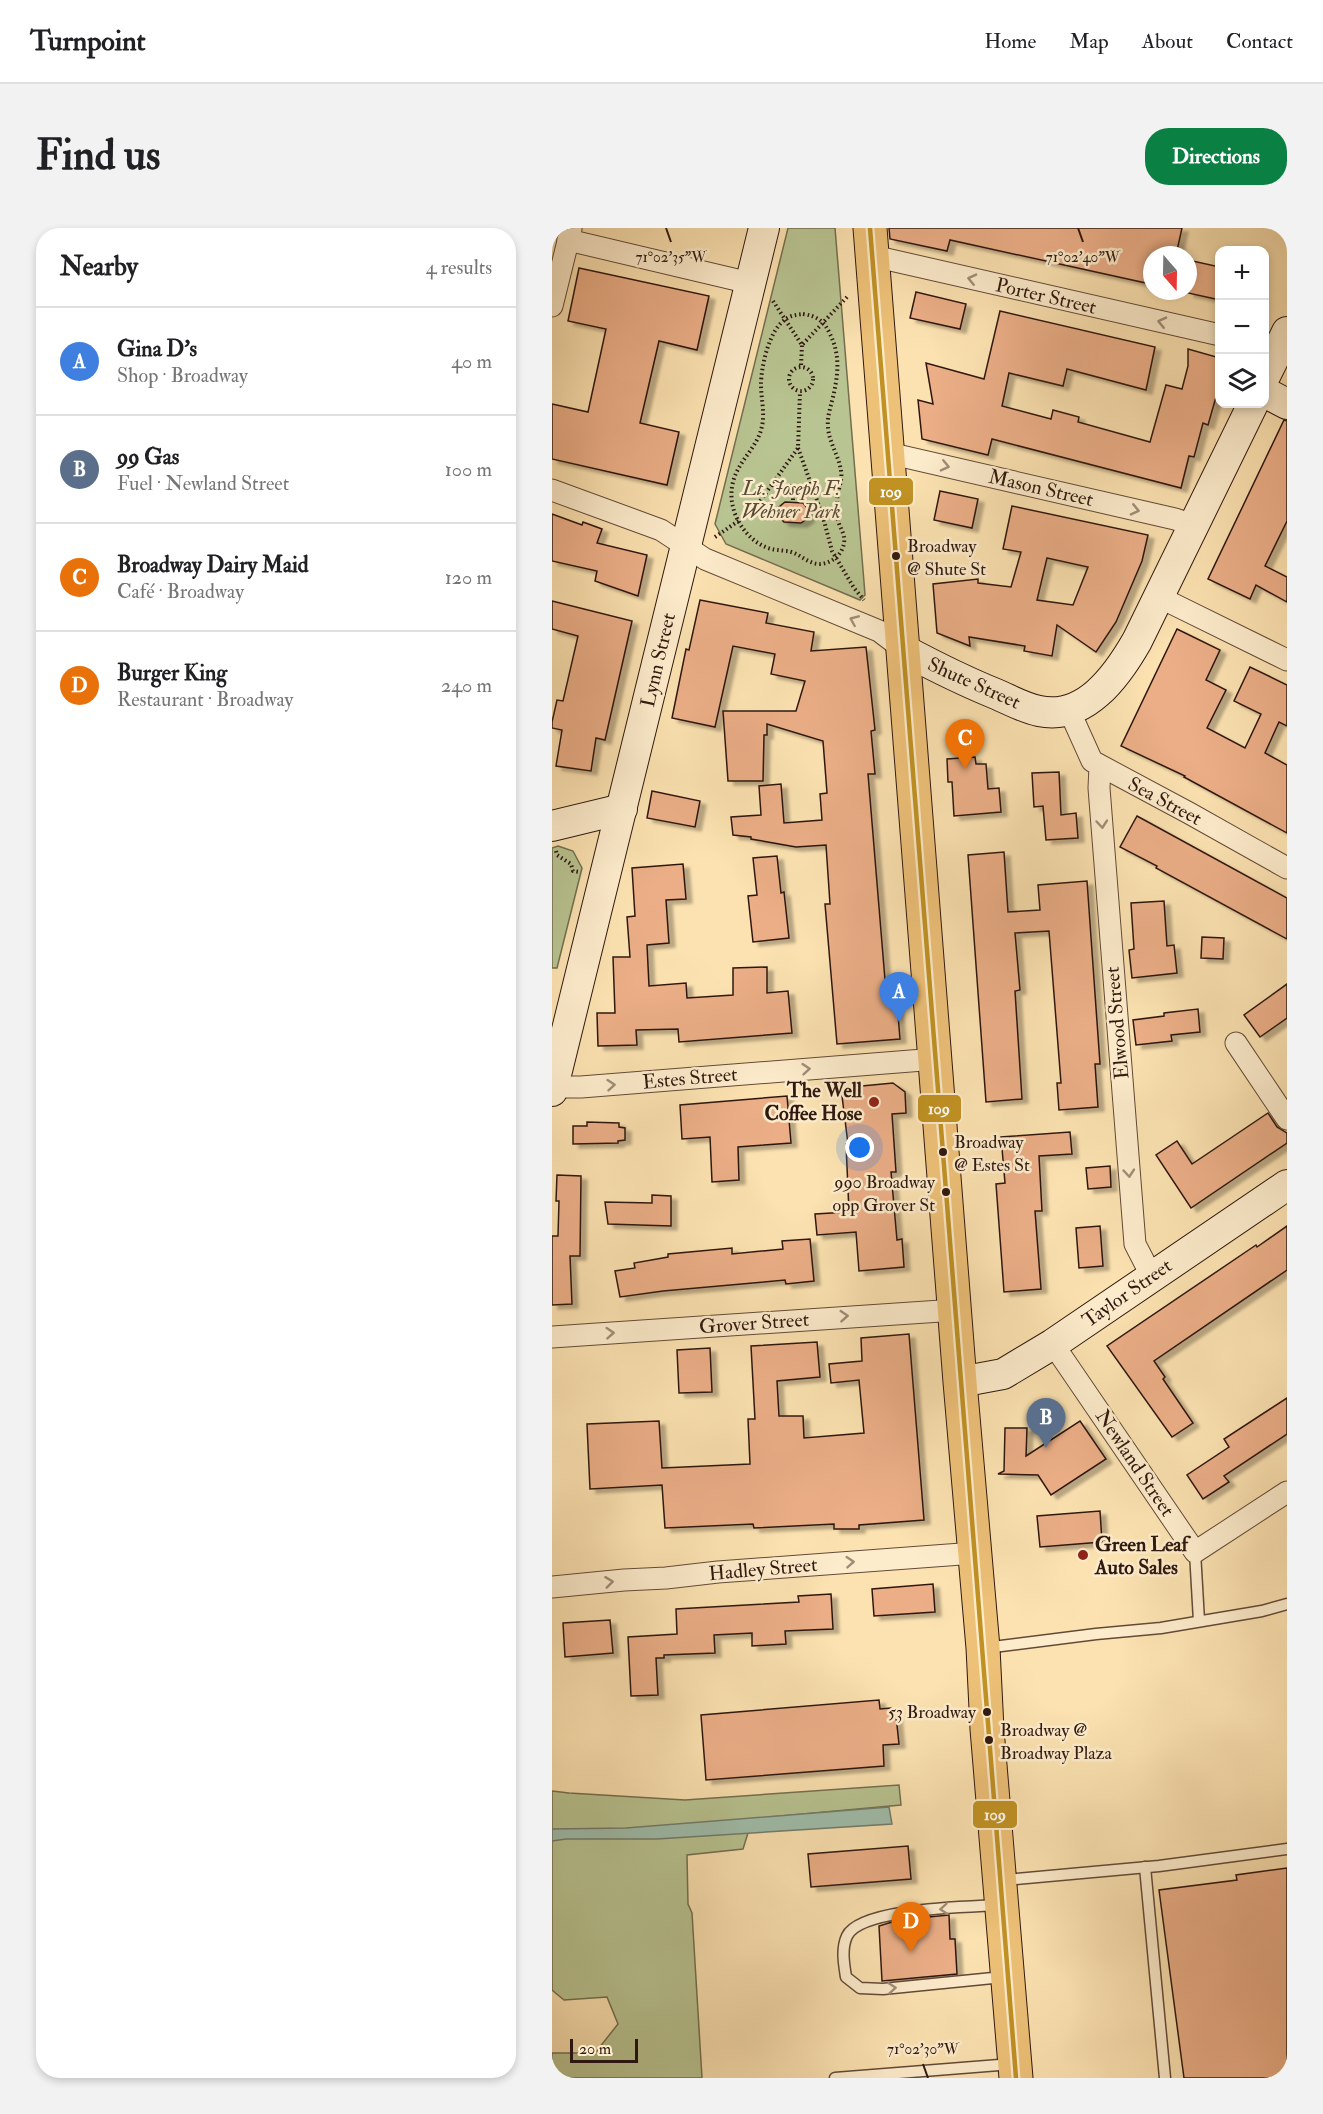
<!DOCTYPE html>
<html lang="en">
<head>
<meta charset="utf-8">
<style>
  body { margin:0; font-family:"IM FELL Double Pica",serif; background:#f2f2f2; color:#202124 }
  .controls { position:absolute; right:18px; top:18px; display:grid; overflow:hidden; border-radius:12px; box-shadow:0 3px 9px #0003 }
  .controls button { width:54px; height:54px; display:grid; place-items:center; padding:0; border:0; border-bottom:2px solid #e0e0e0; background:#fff; color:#202124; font:30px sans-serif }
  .compass { position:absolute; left:591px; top:18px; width:54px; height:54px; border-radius:50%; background:#fff; box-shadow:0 3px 9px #0003; rotate:160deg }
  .scale { position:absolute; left:18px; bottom:15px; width:68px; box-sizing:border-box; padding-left:6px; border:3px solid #2f180f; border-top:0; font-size:16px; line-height:21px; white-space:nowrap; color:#2f180f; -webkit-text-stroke:4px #fdeccc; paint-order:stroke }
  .you { position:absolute; left:308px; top:920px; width:21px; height:21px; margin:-15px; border:4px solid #fff; border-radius:50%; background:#1a73e8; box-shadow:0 0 0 9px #1a73e833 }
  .badge { display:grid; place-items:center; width:39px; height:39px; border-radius:50%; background:#0b8043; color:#fff; font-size:20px; font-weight:700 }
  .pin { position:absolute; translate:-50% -50px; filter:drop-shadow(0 2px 3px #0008) }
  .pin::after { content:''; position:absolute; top:32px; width:21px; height:18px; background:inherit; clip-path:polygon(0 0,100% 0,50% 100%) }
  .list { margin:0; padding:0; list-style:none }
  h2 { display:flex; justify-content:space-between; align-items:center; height:78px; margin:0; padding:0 24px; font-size:26px }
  h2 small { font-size:20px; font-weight:400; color:#757577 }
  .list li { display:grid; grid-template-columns:39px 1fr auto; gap:18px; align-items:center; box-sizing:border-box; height:108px; padding:0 24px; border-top:2px solid #e0e0e0 }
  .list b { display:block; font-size:22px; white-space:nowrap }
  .list p { margin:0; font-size:20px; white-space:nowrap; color:#757577 }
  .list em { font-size:20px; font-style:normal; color:#757577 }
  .icon { flex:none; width:33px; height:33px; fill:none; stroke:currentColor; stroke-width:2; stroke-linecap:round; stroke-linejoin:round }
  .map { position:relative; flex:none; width:735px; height:1850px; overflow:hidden; border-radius:24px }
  header { display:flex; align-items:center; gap:36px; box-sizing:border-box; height:84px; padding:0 30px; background:#fff; border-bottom:2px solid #e0e0e0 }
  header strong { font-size:28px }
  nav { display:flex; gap:33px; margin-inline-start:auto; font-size:21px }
  .intro { display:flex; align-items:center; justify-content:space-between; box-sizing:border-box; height:144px; padding:0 36px }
  h1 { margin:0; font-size:42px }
  .button { padding:15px 27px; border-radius:24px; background:#0b8043; color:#fff; font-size:21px; font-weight:700 }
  main { display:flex; gap:36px; padding:0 36px }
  aside { flex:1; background:#fff; border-radius:24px; box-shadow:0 3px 9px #0003 }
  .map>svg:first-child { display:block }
  .green { fill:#b8c491; stroke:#746e50; stroke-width:1.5 }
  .water { fill:#9fbeac; stroke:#727c6d; stroke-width:1.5 }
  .building { fill:#ebae87; stroke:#2f180f; stroke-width:1.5; fill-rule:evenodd; filter:url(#shadow) }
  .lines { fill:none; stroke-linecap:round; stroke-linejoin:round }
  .lane-casing { stroke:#624a38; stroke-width:13 }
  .street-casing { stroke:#624a38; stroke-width:23 }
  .secondary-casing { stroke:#2f180f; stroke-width:32 }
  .primary-casing { stroke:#2f180f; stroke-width:35 }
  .path { stroke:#2f180f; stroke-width:4; stroke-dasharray:1.5 3; stroke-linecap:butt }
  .lane { stroke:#fdeccc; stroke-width:10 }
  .street { stroke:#fdeccc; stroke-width:21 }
  .secondary { stroke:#fdeccc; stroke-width:30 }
  .primary { stroke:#eec178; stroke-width:33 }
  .bus-1-casing { stroke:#fdeccc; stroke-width:9 }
  .bus-1 { stroke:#c19223; stroke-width:4.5 }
  .oneway { stroke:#a08d77 }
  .ticks { fill:none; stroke:#2f180f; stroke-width:2 }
  .bus-dot { fill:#2f180f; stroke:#fdeccc; stroke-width:2 }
  .poi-dot { fill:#8f2418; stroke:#fdeccc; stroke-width:2 }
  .labels { text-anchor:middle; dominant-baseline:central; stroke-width:5; stroke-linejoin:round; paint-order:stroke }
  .bus-label { font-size:18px; fill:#2f180f; stroke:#fdeccc; text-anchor:start }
  .street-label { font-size:20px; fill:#2f180f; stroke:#fdeccc }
  .park-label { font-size:20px; font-style:italic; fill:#584c36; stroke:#fdeccc }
  .poi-label { font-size:20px; font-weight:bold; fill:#2f180f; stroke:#fdeccc; text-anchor:end }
  .ticks-label { font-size:15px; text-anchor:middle; fill:#2f180f; stroke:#fdeccc; stroke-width:5; stroke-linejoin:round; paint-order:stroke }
  .line-badge { stroke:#fdeccc; stroke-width:2 }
  .badge-label { font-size:16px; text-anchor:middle; font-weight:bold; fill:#fff }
</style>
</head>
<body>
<header>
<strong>Turnpoint</strong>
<nav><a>Home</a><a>Map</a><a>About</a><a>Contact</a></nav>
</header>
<div class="intro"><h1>Find us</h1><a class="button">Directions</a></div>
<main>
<aside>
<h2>Nearby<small>4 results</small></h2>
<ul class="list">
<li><span class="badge" style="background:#3f7fe0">A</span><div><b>Gina D's</b><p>Shop · Broadway</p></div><em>40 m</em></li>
<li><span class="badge" style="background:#5c6f8a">B</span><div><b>99 Gas</b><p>Fuel · Newland Street</p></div><em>100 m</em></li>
<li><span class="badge" style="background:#e8710a">C</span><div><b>Broadway Dairy Maid</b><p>Café · Broadway</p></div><em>120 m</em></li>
<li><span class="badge" style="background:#e8710a">D</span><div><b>Burger King</b><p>Restaurant · Broadway</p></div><em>240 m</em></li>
</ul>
</aside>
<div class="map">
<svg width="735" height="1850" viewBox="0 0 735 1850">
  <defs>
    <filter id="shadow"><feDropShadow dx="6" dy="4" stdDeviation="1.5" flood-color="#0004"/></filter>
  </defs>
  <rect width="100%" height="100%" fill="#fce2b1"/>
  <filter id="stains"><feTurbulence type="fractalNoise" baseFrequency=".00333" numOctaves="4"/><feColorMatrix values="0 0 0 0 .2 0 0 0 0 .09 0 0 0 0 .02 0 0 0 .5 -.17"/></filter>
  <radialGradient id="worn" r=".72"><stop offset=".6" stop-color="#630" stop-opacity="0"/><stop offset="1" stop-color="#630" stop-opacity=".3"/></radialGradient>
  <!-- green -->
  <g class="green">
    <polygon points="236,0 283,0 312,354 313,367 308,372 174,316 163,296"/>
    <polygon points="6,618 21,623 30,640 5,740 0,740 0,620"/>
    <polygon points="347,1557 349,1577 206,1590 196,1605 191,1621 135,1627 136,1676 140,1685 150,1850 0,1850 0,1825 43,1825 66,1796 55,1769 12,1772 0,1762 0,1563 17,1565 133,1572"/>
  </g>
  <!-- water -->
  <polygon class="water" points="337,1579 340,1596 105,1611 14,1611 0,1613 0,1601 74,1600"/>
  <!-- building -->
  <g class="building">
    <polygon points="337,0 630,0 624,27 600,27 594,55 398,12 395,23 338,11"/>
    <polygon points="636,32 668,39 668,72 636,65"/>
    <polygon points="27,40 157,68 145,122 107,113 88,195 127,204 115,257 0,231 0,176 36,184 54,101 16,93"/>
    <polygon points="364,64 414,76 408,101 358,90"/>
    <polygon points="448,83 603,119 594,162 515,141 511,158 457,145 450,178 499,191 501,182 527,189 526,194 598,214 614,157 630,161 636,138 636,121 668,130 668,155 656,197 651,195 642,229 637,228 629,260 440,211 436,227 370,211 366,172 381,176 374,135 432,151"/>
    <polygon points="732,192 735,193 735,293 713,338 735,349 735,374 704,357 698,371 656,351"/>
    <polygon points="388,263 426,271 420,300 382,292"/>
    <polygon points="233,274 251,275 256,281 256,290 249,295 232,294 226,288 227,279"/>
    <path d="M460 278 596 307 590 333 564 394 544 424 505 397 500 428 472 423 473 418 417 409 418 418 385 405 381 356 426 351V355L459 359 469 324 451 321ZM495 330 536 339 521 377 485 372Z"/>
    <polygon points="0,286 30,297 31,294 50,301 45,315 95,327 86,368 43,353 45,343 0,333"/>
    <polygon points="148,372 216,385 214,395 262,404 259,423 314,419 323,502 319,503 323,546 316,546 334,764 344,763 348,811 285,816 273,676 278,676 274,617 244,619 199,611 199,609 181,607 179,589 209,587 207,558 229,556 232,595 270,592 268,566 275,565 271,513 215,496 215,507 212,507 211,553 176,553 171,483 244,483 253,453 219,446 223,426 181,418 163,499 120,490 134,421 137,422"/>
    <polygon points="0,373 80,393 53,512 44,510 39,543 4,538 10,502 0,500 0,494 5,472 11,473 26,408 0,401"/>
    <polygon points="625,401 668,422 654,452 674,462 655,500 693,520 709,486 682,473 698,439 735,457 735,498 727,494 713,525 735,537 735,605 632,549 633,548 569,518"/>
    <polygon points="423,529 424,536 434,536 436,561 447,560 449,584 402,588 400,554 396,554 395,531"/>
    <polygon points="507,544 509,587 524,585 526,610 494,612 491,578 482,579 480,545"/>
    <polygon points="100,563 148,573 143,599 95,590"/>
    <polygon points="585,588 735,670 735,711 604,640 605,638 568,619"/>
    <polygon points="452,624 456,684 488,682 486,657 535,653 548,836 543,836 546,879 507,882 505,855 509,855 497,703 463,705 468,762 463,763 470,871 434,874 416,627"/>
    <polygon points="225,628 229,665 232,664 237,710 201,714 196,668 205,667 201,630"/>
    <polygon points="131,636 134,671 114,672 117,715 95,717 97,758 134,755 135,770 181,767 181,740 215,739 215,765 236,763 240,805 127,814 126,801 84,802 85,817 46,818 45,785 63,785 61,729 78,729 75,689 83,688 80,640"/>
    <polygon points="612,673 615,718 622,717 625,745 580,750 577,722 582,721 579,675"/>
    <polygon points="650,709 672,710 671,731 649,730"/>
    <polygon points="735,756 735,790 708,809 692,787"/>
    <polygon points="646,781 648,804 619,807 620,813 584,817 581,792 612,788 612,785"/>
    <polygon points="341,855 353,864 354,885 340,886 344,944 339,944 345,1012 350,1011 352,1039 307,1043 304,1004 265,1007 263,986 297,984 294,916 296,916 289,860"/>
    <polygon points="235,868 239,915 186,919 187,952 160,954 158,909 130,911 128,877"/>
    <polygon points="716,885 725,899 735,905 735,915 639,980 604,927 625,913 640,936"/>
    <polygon points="35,894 67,895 67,899 73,900 73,912 66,913 66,915 21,916 21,898 35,898"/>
    <polygon points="518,904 520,926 487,928 490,983 483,983 489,1061 452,1064 444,956 453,955 449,909"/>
    <polygon points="558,938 559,959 536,961 534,940"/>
    <polygon points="5,947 29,948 28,1028 18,1028 20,1076 0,1077 0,1008 6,1008 7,973 4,973"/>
    <polygon points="100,967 119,968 119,998 56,996 53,974 100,975"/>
    <polygon points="548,998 551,1038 527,1040 524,1000"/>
    <polygon points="735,998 735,1042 602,1133 613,1149 611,1151 641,1195 620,1209 555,1118 704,1017 705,1019"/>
    <polygon points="258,1011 262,1053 234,1056 233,1052 111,1063 68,1069 63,1043 83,1040 82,1035 116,1029 116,1026 180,1020 180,1026 231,1021 230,1013"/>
    <polygon points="357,1106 372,1292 307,1297 307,1301 282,1301 282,1296 202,1300 201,1296 113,1300 110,1257 38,1261 35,1196 107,1193 110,1240 198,1236 196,1191 203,1191 199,1118 265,1114 268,1149 225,1153 227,1188 251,1188 252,1210 312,1205 307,1152 279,1155 277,1136 310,1133 309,1110"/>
    <polygon points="158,1120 160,1164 127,1165 125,1122"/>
    <polygon points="735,1170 735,1206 672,1248 677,1254 651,1271 635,1247 677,1219 672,1211"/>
    <polygon points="528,1193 554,1231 499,1267 486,1247 446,1246 452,1243 453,1200 475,1200 474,1228"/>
    <polygon points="548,1283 550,1314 488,1319 485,1288"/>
    <polygon points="381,1356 383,1384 322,1388 320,1361"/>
    <polygon points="279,1366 281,1401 233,1403 234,1416 200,1418 200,1405 162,1407 163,1425 112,1427 112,1430 104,1430 106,1467 79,1468 76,1409 125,1406 124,1381 247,1374 246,1368"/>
    <polygon points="58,1392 61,1425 13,1429 11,1395"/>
    <polygon points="327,1472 328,1481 339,1480 340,1489 344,1488 347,1516 331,1517 332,1538 154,1552 149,1487"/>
    <polygon points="356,1618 359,1651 259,1659 256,1626"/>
    <polygon points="735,1640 735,1850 632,1850 607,1662 685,1652 684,1647"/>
    <polygon points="397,1687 398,1711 403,1711 405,1746 330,1753 327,1698 340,1694 361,1693 361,1691 366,1690"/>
  </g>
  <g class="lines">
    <defs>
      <g id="lane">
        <polyline points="643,1324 647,1393"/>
        <polyline points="433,1420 544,1406 609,1400 710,1383 735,1376"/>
        <polyline points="593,1639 613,1850"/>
        <polyline points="452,1652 607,1638 735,1621"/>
        <path d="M447 1677C417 1679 308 1680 295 1708 289 1721 292 1736 294 1749L308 1760 331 1761 451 1749"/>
        <polyline points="283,1850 460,1836"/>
      </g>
      <g id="street">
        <polyline points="16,12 198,55"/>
        <polyline points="321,28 668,107"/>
        <polyline points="0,78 19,1"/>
        <polyline points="336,225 623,291 641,297"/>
        <polyline points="0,262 109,302 153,331 327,403 352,422"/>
        <polyline points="607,369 735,432"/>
        <polyline points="517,482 540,533 637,585 735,640"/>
        <polyline points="548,538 547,560 583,1016 599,1047"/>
        <polyline points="684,815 735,891"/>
        <polyline points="0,859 29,859 384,831"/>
        <polyline points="0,1109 404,1082"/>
        <polyline points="501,1116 643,1324 735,1264"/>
        <polyline points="0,1359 72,1352 114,1350 166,1344 423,1325"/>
      </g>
      <g id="secondary">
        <polyline points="712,150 735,104"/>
        <polyline points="712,164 735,176"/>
        <path d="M352 422C382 438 412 453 444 466 458 472 472 480 487 483 533 493 565 448 585 413L701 176"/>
        <polyline points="0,598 70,581"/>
        <polyline points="0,863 212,0"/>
        <polyline points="408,1154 451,1146 501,1116 735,957"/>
      </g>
      <polyline id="primary" points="318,0 408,1154 431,1420 435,1501 464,1850"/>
    </defs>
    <!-- lane casing -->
    <use href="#lane" class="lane-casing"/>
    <!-- street casing -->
    <use href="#street" class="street-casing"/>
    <!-- secondary casing -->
    <use href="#secondary" class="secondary-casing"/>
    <!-- primary casing -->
    <use href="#primary" class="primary-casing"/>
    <!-- path -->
    <g class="path">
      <polyline points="221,73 250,117 295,69"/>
      <path d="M251 86C265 88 272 93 278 106 289 128 286 149 280 173 278 181 275 190 276 199 277 215 287 228 289 243 291 253 285 263 285 274 285 280 285 286 286 292 287 298 291 303 292 309 294 323 282 335 268 336 255 336 247 324 234 323 228 322 222 322 216 320 191 311 174 280 181 254 186 233 206 219 210 198 213 185 209 170 209 157 209 139 217 101 234 91 239 87 245 87 251 86Z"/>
      <polyline points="249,137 250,117"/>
      <circle cx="249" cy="151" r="12"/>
      <polyline points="246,220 271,289 280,323 302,360 312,372"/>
      <polyline points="220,257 261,260"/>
      <polyline points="241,272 241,259"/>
      <polyline points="163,309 201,283 246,220 248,164"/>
      <polyline points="4,623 5,627 19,636 21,643 27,644"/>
    </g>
    <!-- lane -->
    <use href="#lane" class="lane"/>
    <!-- street -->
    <use href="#street" class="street"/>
    <!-- secondary -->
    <use href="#secondary" class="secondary"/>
    <!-- primary -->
    <use href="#primary" class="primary"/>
    <defs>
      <polyline id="bus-1" points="318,0 464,1850"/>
    </defs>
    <!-- bus-1 casing -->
    <use href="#bus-1" class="bus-1-casing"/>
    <!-- bus-1 -->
    <use href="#bus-1" class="bus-1"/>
  </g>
  <!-- one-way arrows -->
  <defs><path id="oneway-chevron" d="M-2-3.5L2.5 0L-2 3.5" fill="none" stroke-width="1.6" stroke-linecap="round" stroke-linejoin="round" transform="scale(1.5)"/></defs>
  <g class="oneway">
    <use href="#oneway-chevron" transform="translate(420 51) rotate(-167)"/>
    <use href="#oneway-chevron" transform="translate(610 94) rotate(-167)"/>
    <use href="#oneway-chevron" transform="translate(393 238) rotate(13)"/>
    <use href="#oneway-chevron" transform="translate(583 282) rotate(13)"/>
    <use href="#oneway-chevron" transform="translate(302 392) rotate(-157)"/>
    <use href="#oneway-chevron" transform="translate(550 596) rotate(85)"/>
    <use href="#oneway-chevron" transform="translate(254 841) rotate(-5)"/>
    <use href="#oneway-chevron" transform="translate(59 857) rotate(-5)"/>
    <use href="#oneway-chevron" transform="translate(577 945) rotate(85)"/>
    <use href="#oneway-chevron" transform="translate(292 1088) rotate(-4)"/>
    <use href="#oneway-chevron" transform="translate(58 1105) rotate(-4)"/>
    <use href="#oneway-chevron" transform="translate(298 1334) rotate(-4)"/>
    <use href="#oneway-chevron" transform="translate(57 1354) rotate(-7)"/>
    <use href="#oneway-chevron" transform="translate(392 1681) rotate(175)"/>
    <use href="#oneway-chevron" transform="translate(340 1760) rotate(-5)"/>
  </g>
  <!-- ticks -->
  <path class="ticks" d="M114 0 119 14M526 0 531 14M371 1836 376 1850"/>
  <!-- markers -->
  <g class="bus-dot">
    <circle cx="344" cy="328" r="5"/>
    <circle cx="391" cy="924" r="5"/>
    <circle cx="394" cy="964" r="5"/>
    <circle cx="435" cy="1484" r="5"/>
    <circle cx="437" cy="1512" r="5"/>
  </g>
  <g class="poi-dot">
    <circle cx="322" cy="874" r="6"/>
    <circle cx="531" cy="1327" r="6"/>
  </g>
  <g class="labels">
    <!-- bus labels -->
    <g class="bus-label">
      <text x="355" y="318">Broadway<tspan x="355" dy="23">@ Shute St</tspan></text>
      <text x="402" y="914">Broadway<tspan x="402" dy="23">@ Estes St</tspan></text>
      <text x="383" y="954" text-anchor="end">990 Broadway<tspan x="383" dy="23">opp Grover St</tspan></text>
      <text x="424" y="1484" text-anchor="end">53 Broadway</text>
      <text x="448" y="1502">Broadway @<tspan x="448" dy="23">Broadway Plaza</tspan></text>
    </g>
    <!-- street labels -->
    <g class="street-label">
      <text transform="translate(494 68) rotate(13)">Porter Street</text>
      <text transform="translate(489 260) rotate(13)">Mason Street</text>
      <text transform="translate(106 432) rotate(-77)">Lynn Street</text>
      <text transform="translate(422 455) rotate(24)">Shute Street</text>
      <text transform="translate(613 573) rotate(28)">Sea Street</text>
      <text transform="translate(565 795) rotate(-95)">Elwood Street</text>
      <text transform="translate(138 850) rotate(-5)">Estes Street</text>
      <text transform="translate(575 1065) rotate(-35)">Taylor Street</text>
      <text transform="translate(202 1095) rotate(-4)">Grover Street</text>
      <text transform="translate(583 1235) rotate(56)">Newland Street</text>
      <text transform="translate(211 1341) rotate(-5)">Hadley Street</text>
    </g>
    <!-- park labels -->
    <g class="park-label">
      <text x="239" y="260">Lt. Joseph F.<tspan x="239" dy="23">Wehner Park</tspan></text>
    </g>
    <!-- poi labels -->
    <g class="poi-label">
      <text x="310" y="862">The Well<tspan x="310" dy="23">Coffee Hose</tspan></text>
      <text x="543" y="1316" text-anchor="start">Green Leaf<tspan x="543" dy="23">Auto Sales</tspan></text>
    </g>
  </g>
  <g class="ticks-label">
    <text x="531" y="34">71°02'40"W</text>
    <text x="119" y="34">71°02'35"W</text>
    <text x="371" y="1826">71°02'30"W</text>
  </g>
  <g class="line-badge">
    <rect x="316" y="249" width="46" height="29" rx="6" fill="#c19223"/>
    <rect x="365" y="866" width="45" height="29" rx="6" fill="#c19223"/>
    <rect x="420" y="1572" width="46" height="29" rx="6" fill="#c19223"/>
  </g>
  <g class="badge-label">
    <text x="339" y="269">109</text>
    <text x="387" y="886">109</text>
    <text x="443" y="1592">109</text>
  </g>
  <rect width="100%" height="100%" filter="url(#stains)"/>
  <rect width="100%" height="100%" fill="url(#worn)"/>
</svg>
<div class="controls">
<button>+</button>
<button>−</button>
<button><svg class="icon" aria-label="layers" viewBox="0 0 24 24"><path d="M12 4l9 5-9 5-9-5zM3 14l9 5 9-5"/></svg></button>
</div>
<svg class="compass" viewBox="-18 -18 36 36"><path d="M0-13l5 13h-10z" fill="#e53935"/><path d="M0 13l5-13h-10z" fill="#757577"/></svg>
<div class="scale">20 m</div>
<div class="you"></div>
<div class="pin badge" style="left:347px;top:794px;background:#3f7fe0">A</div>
<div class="pin badge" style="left:494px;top:1220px;background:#5c6f8a">B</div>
<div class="pin badge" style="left:413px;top:541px;background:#e8710a">C</div>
<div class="pin badge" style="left:359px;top:1724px;background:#e8710a">D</div>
</div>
</main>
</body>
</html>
